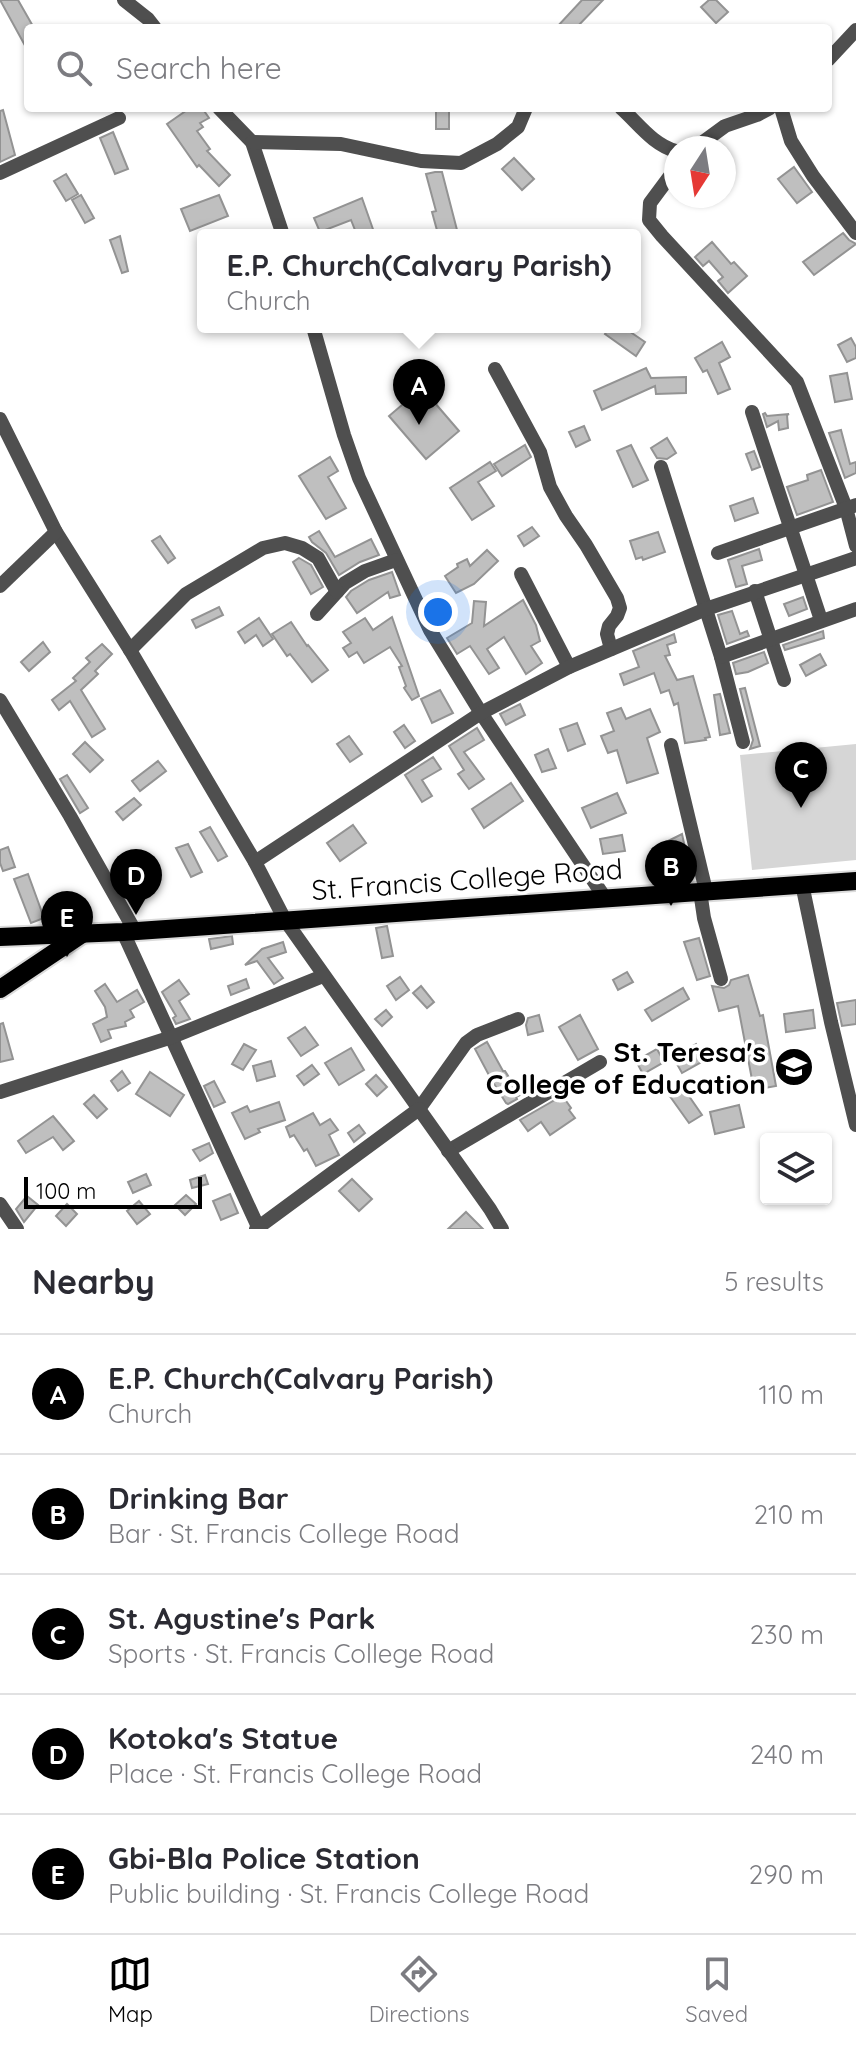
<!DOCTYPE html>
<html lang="en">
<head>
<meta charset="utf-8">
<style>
  body { margin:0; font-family:Quicksand,sans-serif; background:#f2f2f3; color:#2b2b33 }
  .controls { position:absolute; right:24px; bottom:24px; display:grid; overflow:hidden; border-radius:8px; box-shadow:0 2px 6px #0004 }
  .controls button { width:72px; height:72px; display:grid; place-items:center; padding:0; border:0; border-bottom:2px solid #e1e1e2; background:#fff; color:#2b2b33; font:40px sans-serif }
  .compass { position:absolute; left:664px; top:136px; width:72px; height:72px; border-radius:50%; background:#fff; box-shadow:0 2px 6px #0004; rotate:192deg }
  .scale { position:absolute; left:24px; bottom:20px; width:178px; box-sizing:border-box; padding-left:8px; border:4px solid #000; border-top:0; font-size:22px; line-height:28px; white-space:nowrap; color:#000; -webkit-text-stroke:6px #fff; paint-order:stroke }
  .you { position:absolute; left:438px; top:612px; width:28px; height:28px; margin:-20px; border:6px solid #fff; border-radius:50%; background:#1a73e8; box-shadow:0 0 0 12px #1a73e833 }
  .badge { display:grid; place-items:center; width:52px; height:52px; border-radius:50%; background:#000; color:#fff; font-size:26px; font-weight:700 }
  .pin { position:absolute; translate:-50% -66px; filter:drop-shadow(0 2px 4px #0008) }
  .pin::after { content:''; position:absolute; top:42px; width:28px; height:24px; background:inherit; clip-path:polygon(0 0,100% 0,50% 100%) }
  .popup { position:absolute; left:197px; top:229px; width:444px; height:104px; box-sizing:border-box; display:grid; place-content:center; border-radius:8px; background:#fff; filter:drop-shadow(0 2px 6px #0005); font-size:26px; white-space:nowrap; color:#7c7c81 }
  .popup b { font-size:30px; color:#2b2b33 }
  .popup::after { content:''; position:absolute; left:50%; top:100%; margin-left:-16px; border:16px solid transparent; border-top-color:#fff }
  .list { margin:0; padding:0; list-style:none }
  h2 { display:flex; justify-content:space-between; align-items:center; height:104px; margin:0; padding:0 32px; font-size:34px }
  h2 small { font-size:26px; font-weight:400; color:#7c7c81 }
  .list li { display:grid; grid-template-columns:52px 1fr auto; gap:24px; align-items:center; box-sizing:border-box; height:120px; padding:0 32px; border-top:2px solid #e1e1e2 }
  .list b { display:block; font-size:30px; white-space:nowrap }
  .list p { margin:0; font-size:26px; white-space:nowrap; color:#7c7c81 }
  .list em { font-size:26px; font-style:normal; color:#7c7c81 }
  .icon { flex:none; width:44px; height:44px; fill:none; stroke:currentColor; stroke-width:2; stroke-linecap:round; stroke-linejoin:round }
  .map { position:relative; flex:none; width:856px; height:1229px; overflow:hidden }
  .search { position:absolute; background:#fff; box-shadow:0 2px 6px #0004; left:24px; right:24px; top:24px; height:88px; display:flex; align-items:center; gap:20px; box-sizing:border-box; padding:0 28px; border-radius:8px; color:#7c7c81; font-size:30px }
  .sheet { height:704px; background:#fff }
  nav { display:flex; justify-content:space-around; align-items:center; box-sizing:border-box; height:112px; border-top:2px solid #e1e1e2; background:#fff; font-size:22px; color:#7c7c81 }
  nav a { display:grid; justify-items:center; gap:4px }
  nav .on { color:#000 }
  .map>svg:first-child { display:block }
  .pitch { fill:#d6d6d6 }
  .building { fill:#bfbfbf; stroke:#939393; stroke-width:2 }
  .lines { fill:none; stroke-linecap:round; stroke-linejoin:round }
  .major-casing { stroke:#dbdbdb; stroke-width:22 }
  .minor { stroke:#4f4f4f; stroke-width:14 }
  .major { stroke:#000; stroke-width:18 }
  .labels { text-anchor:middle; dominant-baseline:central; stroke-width:7; stroke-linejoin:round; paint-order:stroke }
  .street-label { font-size:28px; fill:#000; stroke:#fff }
  .poi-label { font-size:28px; font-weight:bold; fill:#000; stroke:#fff; text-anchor:end }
</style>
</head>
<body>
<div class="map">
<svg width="856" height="1229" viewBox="0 0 856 1229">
  <rect width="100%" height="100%" fill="#fff"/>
  <!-- pitch -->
  <polygon class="pitch" points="856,744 856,860 752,870 740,755"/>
  <!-- building -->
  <g class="building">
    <polygon points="0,0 18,0 34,28 28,28 28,51"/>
    <polygon points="582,0 603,0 576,28 556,28"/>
    <polygon points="709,0 716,0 728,12 716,23 701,7"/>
    <polygon points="190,108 202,108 209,118 200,123 203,127 197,131 210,149 207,151 230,175 219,186 199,165 197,167 167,124"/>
    <rect x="436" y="108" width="13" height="21"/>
    <polygon points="3,110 15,155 0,162 0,111"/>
    <polygon points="113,132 128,169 115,174 100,138"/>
    <polygon points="514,158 534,179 522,190 502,169"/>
    <polygon points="794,167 812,192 797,203 778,179"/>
    <polygon points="435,172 442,172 457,230 438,234 432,212 436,211 426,174"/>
    <polygon points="66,174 78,194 66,201 54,181"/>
    <polygon points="81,195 94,218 85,223 72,200"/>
    <polygon points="219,195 228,216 190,231 181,209"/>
    <polygon points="362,198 375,235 357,235 351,220 320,232 314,218"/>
    <polygon points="843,233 849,240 856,244 814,275 803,262"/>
    <polygon points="120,236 128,271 122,273 110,240"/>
    <polygon points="712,242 731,264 734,262 747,276 728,293 718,281 723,277 709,261 703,266 695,257"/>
    <polygon points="610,327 623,327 645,342 636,356 605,334"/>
    <polygon points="851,338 856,347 856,358 847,362 838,345"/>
    <polygon points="722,342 730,357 719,363 730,389 718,394 707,370 703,372 695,358"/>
    <polygon points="646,368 651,378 686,377 686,393 656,394 655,386 602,410 594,391"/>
    <polygon points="847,373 852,399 835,402 830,376"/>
    <polygon points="422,388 459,431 426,459 389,416"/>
    <polygon points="765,413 767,416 789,414 787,415 788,428 779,430 778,421 767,427 763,414"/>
    <polygon points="584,426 590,440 576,447 569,432"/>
    <polygon points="841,430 850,464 856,462 856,473 845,478 829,433"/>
    <polygon points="667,438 676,453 667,459 657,458 651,448"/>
    <polygon points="525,445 531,457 502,476 494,464"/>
    <polygon points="631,445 648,480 633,487 617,451"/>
    <polygon points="754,451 760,467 752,470 746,454"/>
    <polygon points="330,457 338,471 328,477 346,508 326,519 299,476"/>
    <polygon points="490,462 496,471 478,482 494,506 472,520 450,488"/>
    <polygon points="821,470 833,502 797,515 787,487 808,480 807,475"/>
    <polygon points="753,498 758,513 735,521 730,506"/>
    <polygon points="532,527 539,536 524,546 518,536"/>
    <polygon points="319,531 335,557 371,539 379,555 360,562 339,575 326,553 312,542 309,537"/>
    <polygon points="658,532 665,552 643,560 642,557 636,559 630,541"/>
    <polygon points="160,536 175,558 168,563 152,541"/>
    <polygon points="759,549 762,560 742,566 747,584 736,587 728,560"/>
    <polygon points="487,550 498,561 474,584 456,593 445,576 458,567 457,564 467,559 470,566"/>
    <polygon points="299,558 311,565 323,587 311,594 293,562"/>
    <polygon points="392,572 400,595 390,598 388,592 357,613 346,597 351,591 369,580"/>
    <polygon points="803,597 807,609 789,616 784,604"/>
    <polygon points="523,600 536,625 540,641 531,646 542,663 526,674 504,637 487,649 499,668 489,674 470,646 457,654 447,638 472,623 474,601 486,602 484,626"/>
    <polygon points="219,607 223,615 196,628 192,620"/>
    <polygon points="732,611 740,634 747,631 749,636 727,644 718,615"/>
    <polygon points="392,617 419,696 412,700 404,688 406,686 399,667 402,666 390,647 364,663 357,652 349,657 343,648 351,643 343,632 365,618 373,630"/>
    <polygon points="259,618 273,639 263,646 256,635 245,643 238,632"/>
    <polygon points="291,622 307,646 308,645 328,670 312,682 290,654 287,656 272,634"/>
    <polygon points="823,631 824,638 785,650 783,645"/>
    <polygon points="674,634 676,642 667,645 670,655 665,656 677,680 693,676 710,737 705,738 706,740 685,743 678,703 674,705 669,690 661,693 654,673 624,685 620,674 639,667 633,651"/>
    <polygon points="43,642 50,652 29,671 21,662"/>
    <polygon points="102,644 112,654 95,671 98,674 81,690 105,729 92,737 70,701 59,710 52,700 76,681 73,678 90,662 86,658"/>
    <polygon points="764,652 768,663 748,672 736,674 733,663"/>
    <polygon points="820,654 826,665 806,676 800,665"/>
    <polygon points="745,688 760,746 750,749 753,740 740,689"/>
    <polygon points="440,690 453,713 432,723 421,699"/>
    <polygon points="720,694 730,733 720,735 714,695"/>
    <polygon points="520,704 525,715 506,725 500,714"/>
    <polygon points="621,708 626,719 650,709 660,732 647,738 658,773 627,783 617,750 608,753 601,736 614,731 607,713"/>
    <polygon points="577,723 585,744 568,751 560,729"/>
    <polygon points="404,725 415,741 405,748 394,732"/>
    <polygon points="477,728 484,740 464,752 484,779 469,789 458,774 464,770 449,746"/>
    <polygon points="349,736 362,754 350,762 337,744"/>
    <polygon points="85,742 103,760 90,772 73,754"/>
    <polygon points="548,749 556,768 542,772 535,755"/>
    <polygon points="433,757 441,769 422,780 432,796 422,802 405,775"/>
    <polygon points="158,761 166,771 140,791 132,781"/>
    <polygon points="67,775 88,808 80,813 60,779"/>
    <polygon points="511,783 523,801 484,828 472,809"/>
    <polygon points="617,793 626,813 591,828 582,808"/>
    <polygon points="134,798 141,805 123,820 116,812"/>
    <polygon points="353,825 366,843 340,861 327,843"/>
    <polygon points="210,827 227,856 218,861 200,832"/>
    <polygon points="682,834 685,848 658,861 652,849"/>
    <polygon points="622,835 625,851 603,854 600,839"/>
    <polygon points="188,844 202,872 191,877 176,848"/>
    <polygon points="8,847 15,867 3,871 0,863 0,850"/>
    <polygon points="28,874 44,918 31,923 14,879"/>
    <polygon points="387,926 393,956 382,958 376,928"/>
    <polygon points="232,936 233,944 211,949 209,939"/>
    <polygon points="699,938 710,976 697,980 684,942"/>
    <polygon points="283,942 286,952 268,958 283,978 274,984 257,961 245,965 262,949"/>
    <polygon points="627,972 633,982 618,990 613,980"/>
    <polygon points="748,975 760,1016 763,1015 776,1086 754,1090 738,1006 719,1011 712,986 724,988 729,985 731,980"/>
    <polygon points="400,977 409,990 396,1000 387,986"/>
    <polygon points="246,979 249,988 231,995 228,986"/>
    <polygon points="179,980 189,994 179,1001 190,1019 176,1024 173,1018 176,1016 162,992"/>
    <polygon points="105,984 117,1002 137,990 144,1002 130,1010 134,1017 125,1022 126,1026 108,1030 111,1038 101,1042 93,1024 107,1017 105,1007 95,991"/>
    <polygon points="421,986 434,1002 427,1008 413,993"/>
    <polygon points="683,988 689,999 652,1021 645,1010"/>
    <polygon points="856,1000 856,1024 842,1026 837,1003"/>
    <polygon points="386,1010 392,1017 382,1026 375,1019"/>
    <polygon points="813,1010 815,1028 786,1032 784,1014"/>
    <polygon points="539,1015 543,1031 528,1035 526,1025 528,1018"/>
    <polygon points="580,1015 598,1049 578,1060 559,1027"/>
    <polygon points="3,1023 13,1059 0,1062 0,1024"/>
    <polygon points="305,1027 318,1045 301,1056 288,1038"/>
    <polygon points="487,1042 503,1071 505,1071 520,1095 516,1097 517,1099 508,1104 506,1103 491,1079 475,1049"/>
    <polygon points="244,1044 256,1050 243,1070 232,1064"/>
    <polygon points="696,1044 705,1060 682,1073 673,1057"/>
    <polygon points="351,1048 364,1070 339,1085 325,1063"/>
    <polygon points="657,1049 664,1062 643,1074 636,1061"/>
    <polygon points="271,1061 275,1076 257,1081 253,1066"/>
    <polygon points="312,1065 319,1074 304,1085 297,1076"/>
    <polygon points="122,1071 130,1083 118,1091 111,1081"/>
    <polygon points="150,1072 184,1095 170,1116 136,1094"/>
    <polygon points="376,1075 387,1087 377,1096 366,1084"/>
    <polygon points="214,1081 225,1102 214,1107 204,1086"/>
    <polygon points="682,1086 702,1115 689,1123 669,1095"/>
    <polygon points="94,1095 107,1109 97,1118 84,1104"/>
    <polygon points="560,1097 561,1100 564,1098 571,1108 569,1110 575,1118 550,1135 541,1122 528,1131 520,1120"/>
    <polygon points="279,1102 285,1120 258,1129 260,1132 245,1139 232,1113 247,1106 250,1112"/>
    <polygon points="739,1105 744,1127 715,1134 710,1112"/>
    <polygon points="313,1113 320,1125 330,1119 338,1130 329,1135 339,1155 316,1166 307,1149 304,1151 294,1135 290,1137 286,1127"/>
    <polygon points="53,1116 74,1141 63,1150 53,1137 26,1153 18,1141"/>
    <polygon points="359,1125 365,1133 354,1142 348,1133"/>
    <polygon points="209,1143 213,1153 200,1161 193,1150"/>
    <polygon points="146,1174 151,1185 133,1193 128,1182"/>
    <polygon points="205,1175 208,1184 192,1188 190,1180"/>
    <polygon points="352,1179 372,1199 359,1211 339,1191"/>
    <polygon points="230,1194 238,1213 221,1220 213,1201"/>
    <polygon points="186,1195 196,1204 185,1215 175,1205"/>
    <polygon points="27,1196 38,1205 24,1222 16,1209"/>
    <polygon points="139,1201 150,1214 137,1224 127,1211"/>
    <polygon points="67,1204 77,1214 66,1226 56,1216"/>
    <polygon points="466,1212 483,1229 448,1229"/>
  </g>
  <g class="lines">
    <defs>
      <g id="major">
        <polyline points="0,937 123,932 856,881"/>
        <polyline points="0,989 82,934"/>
      </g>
    </defs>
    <!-- major casing -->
    <use href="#major" class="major-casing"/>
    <!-- minor -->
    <g class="minor">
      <polyline points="124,0 148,19 155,28"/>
      <polyline points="828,60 856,30"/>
      <polyline points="219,108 252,142 283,235"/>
      <path d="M621 108C638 123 653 145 676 151"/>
      <polyline points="781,108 791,141 813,176 856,233"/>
      <polyline points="252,142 341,144 421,161 461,163 497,144 518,127 526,108"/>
      <polyline points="695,148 725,126 757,115 770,108"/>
      <polyline points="676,168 650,203 649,220 662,236 797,382 846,508 856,546"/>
      <polyline points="0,173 119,118"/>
      <polyline points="313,327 344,435 359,478 430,630 481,713 605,898"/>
      <polyline points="495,369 540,452 550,487 566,516 586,545 617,598 620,608 617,616 609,626 607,634 611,649"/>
      <polyline points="752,412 821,620"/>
      <polyline points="0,419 56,532 130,650 255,862"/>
      <polyline points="661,467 721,657 743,742"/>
      <polyline points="718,553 856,505"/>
      <polyline points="521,574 569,667"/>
      <polyline points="0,586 56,532"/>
      <polyline points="755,591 784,680"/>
      <polyline points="317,614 345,583 365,571 396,560"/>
      <polyline points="130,650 186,594 263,548 285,543 302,548 318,558 337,592"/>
      <polyline points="721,657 856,609"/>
      <polyline points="0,700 70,816 135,931"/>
      <polyline points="671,745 706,891"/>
      <polyline points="802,884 831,1022 856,1125"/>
      <polyline points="700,891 704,918 721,979"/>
      <polyline points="123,932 259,1229"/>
      <polyline points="518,1019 477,1035 466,1043 419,1109 285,920 255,862 481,713 569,667 706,609 856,558"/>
      <polyline points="0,1092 172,1037 323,976"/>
      <polyline points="448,1151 600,1062"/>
      <polyline points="0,1204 17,1229"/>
      <polyline points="256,1229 419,1109 490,1209 502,1229"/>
    </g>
    <!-- major -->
    <use href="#major" class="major"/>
  </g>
  <!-- icons -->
  <defs>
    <symbol id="university-disc" viewBox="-11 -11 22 22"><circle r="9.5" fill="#000" stroke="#fff"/><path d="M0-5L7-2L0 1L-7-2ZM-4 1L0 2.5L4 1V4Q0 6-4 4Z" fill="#fff"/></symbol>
  </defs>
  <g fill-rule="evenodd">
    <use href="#university-disc" x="772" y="1045" width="44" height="44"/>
  </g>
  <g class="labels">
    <!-- street labels -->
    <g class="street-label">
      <text transform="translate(467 879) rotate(-4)">St. Francis College Road</text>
    </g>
    <!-- poi labels -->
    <g class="poi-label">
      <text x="766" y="1051">St. Teresa's<tspan x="766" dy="32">College of Education</tspan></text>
    </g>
  </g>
</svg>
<div class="controls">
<button><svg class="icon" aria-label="layers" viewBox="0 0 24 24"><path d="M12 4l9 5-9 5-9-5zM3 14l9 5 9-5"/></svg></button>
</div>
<svg class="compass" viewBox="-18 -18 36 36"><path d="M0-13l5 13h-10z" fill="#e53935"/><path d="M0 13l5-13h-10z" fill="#7c7c81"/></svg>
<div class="scale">100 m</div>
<div class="you"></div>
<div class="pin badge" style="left:419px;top:425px">A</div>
<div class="popup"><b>E.P. Church(Calvary Parish)</b>Church</div>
<div class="pin badge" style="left:671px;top:906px">B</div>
<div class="pin badge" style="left:801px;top:808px">C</div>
<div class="pin badge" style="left:136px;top:915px">D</div>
<div class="pin badge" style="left:67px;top:957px">E</div>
<div class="search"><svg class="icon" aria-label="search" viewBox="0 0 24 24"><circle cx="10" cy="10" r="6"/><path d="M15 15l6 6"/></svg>Search here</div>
</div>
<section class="sheet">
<h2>Nearby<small>5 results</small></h2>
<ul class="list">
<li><span class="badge">A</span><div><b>E.P. Church(Calvary Parish)</b><p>Church</p></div><em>110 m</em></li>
<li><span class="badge">B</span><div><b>Drinking Bar</b><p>Bar · St. Francis College Road</p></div><em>210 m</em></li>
<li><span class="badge">C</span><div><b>St. Agustine's Park</b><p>Sports · St. Francis College Road</p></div><em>230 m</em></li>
<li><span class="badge">D</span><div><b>Kotoka's Statue</b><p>Place · St. Francis College Road</p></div><em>240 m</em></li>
<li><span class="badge">E</span><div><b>Gbi-Bla Police Station</b><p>Public building · St. Francis College Road</p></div><em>290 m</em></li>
</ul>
</section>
<nav>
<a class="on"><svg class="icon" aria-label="map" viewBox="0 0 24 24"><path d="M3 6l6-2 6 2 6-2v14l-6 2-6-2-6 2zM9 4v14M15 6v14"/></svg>Map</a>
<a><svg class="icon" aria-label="directions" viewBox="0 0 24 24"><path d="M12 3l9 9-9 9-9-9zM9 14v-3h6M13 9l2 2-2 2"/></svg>Directions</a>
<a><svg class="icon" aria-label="saved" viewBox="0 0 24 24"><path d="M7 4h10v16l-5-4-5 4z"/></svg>Saved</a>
</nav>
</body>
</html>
